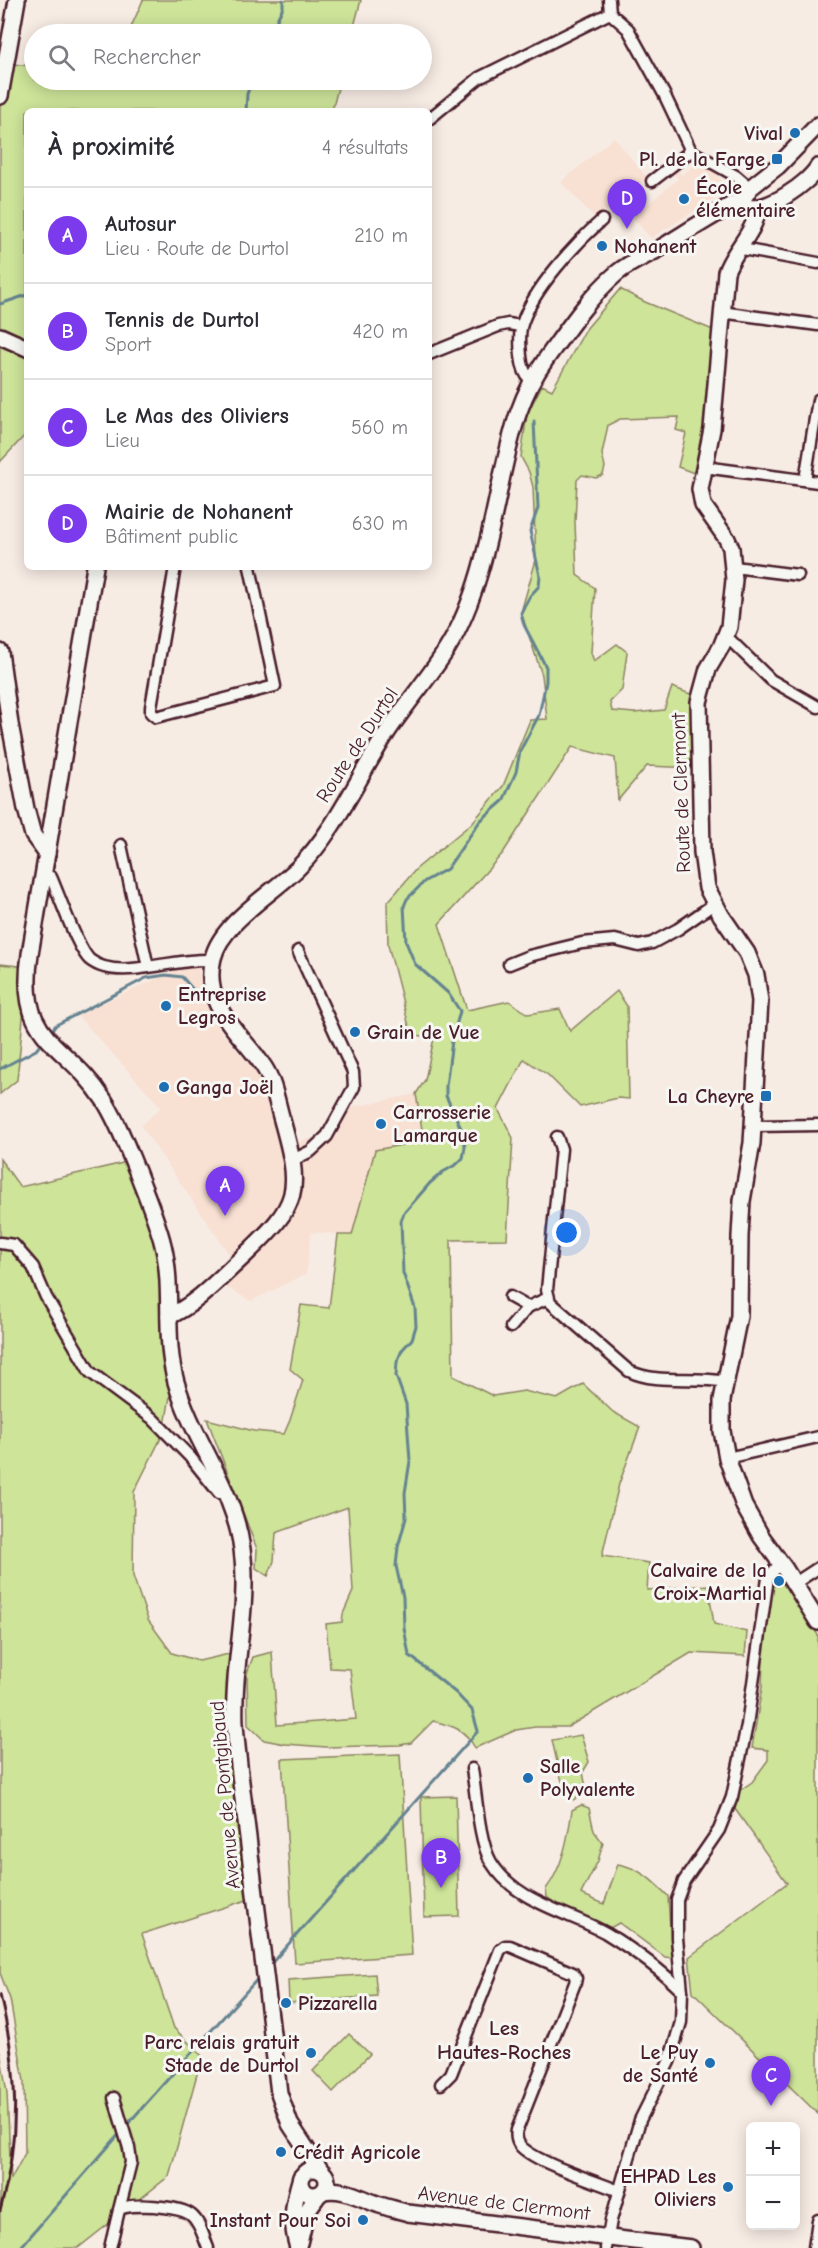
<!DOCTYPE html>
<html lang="fr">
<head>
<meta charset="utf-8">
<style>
  body { margin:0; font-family:"Comic Neue",sans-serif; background:#f2f2f3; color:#2b2b33 }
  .controls { position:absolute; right:18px; bottom:18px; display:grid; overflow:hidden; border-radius:9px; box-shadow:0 3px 15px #0003 }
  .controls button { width:54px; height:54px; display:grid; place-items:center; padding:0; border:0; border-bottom:2px solid #e1e1e2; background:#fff; color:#2b2b33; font:30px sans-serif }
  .you { position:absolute; left:567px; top:1233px; width:21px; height:21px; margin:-15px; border:4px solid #fff; border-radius:50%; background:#1a73e8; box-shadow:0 0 0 9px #1a73e833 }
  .badge { display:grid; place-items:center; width:39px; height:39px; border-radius:50%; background:#7c3aed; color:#fff; font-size:20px; font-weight:700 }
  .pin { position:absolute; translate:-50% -50px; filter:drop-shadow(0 2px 3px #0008) }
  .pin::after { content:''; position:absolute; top:32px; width:21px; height:18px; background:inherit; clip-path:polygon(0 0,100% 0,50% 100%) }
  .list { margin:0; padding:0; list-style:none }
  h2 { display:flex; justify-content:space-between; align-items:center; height:78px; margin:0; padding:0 24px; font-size:26px }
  h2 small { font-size:20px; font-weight:400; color:#7c7c81 }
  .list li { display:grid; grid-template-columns:39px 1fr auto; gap:18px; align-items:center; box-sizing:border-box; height:96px; padding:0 24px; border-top:2px solid #e1e1e2 }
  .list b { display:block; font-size:22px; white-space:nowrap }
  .list p { margin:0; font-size:20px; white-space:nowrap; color:#7c7c81 }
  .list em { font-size:20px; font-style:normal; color:#7c7c81 }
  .icon { flex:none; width:33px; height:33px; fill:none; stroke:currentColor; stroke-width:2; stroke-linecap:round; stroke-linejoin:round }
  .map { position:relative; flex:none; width:818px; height:2248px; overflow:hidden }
  .search { position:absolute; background:#fff; box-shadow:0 3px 15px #0003; left:24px; top:24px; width:408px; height:66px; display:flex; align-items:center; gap:15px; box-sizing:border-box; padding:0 21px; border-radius:33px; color:#7c7c81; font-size:22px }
  .panel { position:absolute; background:#fff; box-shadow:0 3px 15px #0003; left:24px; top:108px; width:408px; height:462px; border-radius:9px }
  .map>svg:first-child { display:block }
  .built { fill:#f8e0d3 }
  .green { fill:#cde499; stroke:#8c8262; stroke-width:1.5 }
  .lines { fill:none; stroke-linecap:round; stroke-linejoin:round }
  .stream { stroke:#658390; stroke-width:3 }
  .street-casing { stroke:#4a1f2b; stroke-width:15 }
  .secondary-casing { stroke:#4a1f2b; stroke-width:20 }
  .street { stroke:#f6f6f2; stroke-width:10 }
  .secondary { stroke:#f6f6f2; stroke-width:15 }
  .rail { stroke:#4a1f2b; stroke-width:3 }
  .poi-dot { fill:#1f6fb2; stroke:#f6f6f2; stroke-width:2 }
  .labels { text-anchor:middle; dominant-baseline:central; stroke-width:6; stroke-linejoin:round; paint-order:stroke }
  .poi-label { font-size:20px; font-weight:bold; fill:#4a1f2b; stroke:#f6f6f2; text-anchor:start }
  .street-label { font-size:20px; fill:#4a1f2b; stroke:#f6f6f2 }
  .neighbourhood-label { font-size:21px; font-weight:bold; fill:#4a1f2b; stroke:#f6f6f2 }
</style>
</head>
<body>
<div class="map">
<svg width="818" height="2248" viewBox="0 0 818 2248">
  <rect width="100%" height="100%" fill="#f7ece4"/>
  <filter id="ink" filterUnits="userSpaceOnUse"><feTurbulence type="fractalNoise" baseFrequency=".0167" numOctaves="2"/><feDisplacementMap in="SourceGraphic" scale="12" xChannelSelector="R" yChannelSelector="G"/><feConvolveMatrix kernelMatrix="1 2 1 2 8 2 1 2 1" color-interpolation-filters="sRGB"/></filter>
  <g filter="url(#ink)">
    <!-- built -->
    <g class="built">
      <polygon points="614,137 647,178 596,219 561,182"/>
      <polygon points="699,161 711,167 729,190 651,238 632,217 678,179 675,174 679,171 682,175"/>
      <polygon points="185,966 199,969 206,1005 219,1029 253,1069 262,1084 279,1147 317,1137 326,1124 335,1105 352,1107 416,1094 424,1141 375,1150 352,1235 311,1232 306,1274 251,1301 224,1286 240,1270 141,1126 161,1107 77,1015"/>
    </g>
    <!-- green -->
    <g class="green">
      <polygon points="143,0 361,0 352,34 128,34"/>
      <polygon points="0,63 34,66 34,80 340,80 332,111 27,111 27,433 0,462"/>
      <path d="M620 289 645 302 713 330 707 420 694 473 678 467 686 433 676 430 679 417 620 419 608 425 602 454 605 467 603 475 596 478 582 475 577 480 575 522 577 575 595 588 591 653 594 661 617 644 627 652 622 690 610 702 612 711 634 713 664 710 672 687 693 695 695 768 647 766 618 800 615 758 572 747 503 853 439 924 467 1010 509 1001 528 1014 560 1009 570 1031 617 991 627 1006 629 1099 618 1098 580 1107 548 1075 524 1059 498 1109 513 1138 507 1239 451 1240 453 1376 493 1396 524 1391 557 1399 583 1384 613 1412 640 1427 619 1484 602 1556 649 1563 647 1590 708 1585 714 1624 747 1632 745 1656 691 1653 568 1727H535L516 1730 475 1748C465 1729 453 1726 433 1721L411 1743 400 1745 326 1747 285 1744 264 1740 248 1725 247 1673 253 1657 272 1652 277 1725 356 1719 350 1669 330 1668 326 1624 342 1622 343 1614 353 1591 348 1507 276 1533 274 1561 268 1576 256 1568 257 1549 207 1419 254 1431 284 1434 290 1420 303 1380 290 1369 301 1305 329 1308 338 1235H352L375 1150 424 1141 416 1094 425 1080 434 1038 411 1034 388 945 387 903 416 869 472 823 503 786 530 720 547 719 542 675 521 612 536 560 533 487 529 472 521 457 527 414 542 385 552 390 586 329Z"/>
      <polygon points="0,964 28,967 17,1080 0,1094"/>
      <polygon points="0,1159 20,1187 132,1161 164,1247 173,1378 164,1432 134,1492 133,1576 148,1620 172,1653 199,1661 229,1654 226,1729 239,1811 250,1899 142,1934 174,2028 202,2056 169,2176 78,2248 0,2248 0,2051 7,2093 11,2179 25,2153 24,2081 10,1999 0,1973"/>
      <polygon points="783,1578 818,1635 818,2114 693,1992 689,1957 787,1883 735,1809 739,1791 752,1782 768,1760 768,1750 752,1748 762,1687 764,1630 774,1579"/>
      <path d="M581 1735 589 1762 583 1772 587 1793 573 1800C561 1792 556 1755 552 1740Z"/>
      <polygon points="400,1754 412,1955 295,1963 282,1759"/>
      <polygon points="456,1796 459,1916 424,1917 421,1797"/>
      <path d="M581 1805 589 1808 594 1831 603 1843 598 1861 581 1894 604 1904 618 1864C640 1868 653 1881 668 1896L672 1958 665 1957 619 1923 610 1928 560 1907 547 1897 546 1889C563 1867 568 1837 572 1810Z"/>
      <polygon points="375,1974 377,1996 289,2003 288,1980"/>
      <polygon points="349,2034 370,2054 333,2092 313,2071"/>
    </g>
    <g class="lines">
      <!-- stream -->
      <g class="stream">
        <polyline points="270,34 283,7 283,0"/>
        <polyline points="246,111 247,94 252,80"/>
        <polyline points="0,304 27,295"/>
        <polyline points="52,1030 56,1025 146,978 166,975 182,977 196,993"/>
        <polyline points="0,1069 36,1050 40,1045"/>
        <polyline points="269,1966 478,1731 472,1710 456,1693 409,1655 404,1628 403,1597 396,1566 398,1547 406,1518 405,1493 410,1461 406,1404 396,1376 397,1362 402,1350 412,1339 416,1326 415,1308 403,1273 401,1221 404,1213 430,1183 443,1172 457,1164 463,1158 465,1147 464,1135 446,1096 446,1086 452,1041 460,1011 448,993 415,964 406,942 404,906 407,899 425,881 447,869 480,821 503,801 516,772 520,751 539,715 546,682 546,667 524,625 521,613 530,596 539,586 540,576 530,531 538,508 534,421"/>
        <polyline points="125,2127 261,1975"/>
        <polyline points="20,2248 121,2132"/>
      </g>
      <defs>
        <g id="street">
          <polyline points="609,0 610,13"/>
          <polyline points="610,13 628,29 664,94 691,151 736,176 750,188"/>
          <polyline points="429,119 479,78 610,13"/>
          <polyline points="652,181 691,151"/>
          <polyline points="737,248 818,263"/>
          <polyline points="721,312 818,325"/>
          <polyline points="429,354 498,326 508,324 521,326"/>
          <path d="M531 381C524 374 522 366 521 356 520 346 519 333 522 324 533 289 575 244 602 220"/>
          <polyline points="704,467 818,482"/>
          <polyline points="805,480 818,400"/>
          <polyline points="175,567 151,707 151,713 156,717 275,686 250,567"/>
          <polyline points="734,567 798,575"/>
          <polyline points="725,635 771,680 818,707"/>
          <polyline points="121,845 148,967"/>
          <path d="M44 874 51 877C59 895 78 950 90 960 105 972 131 970 148 967 170 964 190 959 212 960"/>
          <polyline points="509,964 529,956 582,943 615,940 639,946 652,943 678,929 714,904"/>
          <polyline points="753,1126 818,1125"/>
          <path d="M557 1137 561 1149 547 1290 550 1302 629 1371C658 1385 694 1375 726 1382"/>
          <polyline points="293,1160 311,1151 327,1136 354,1087 353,1072 298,951"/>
          <polyline points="0,1243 14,1245 33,1267 46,1297 90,1372 152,1418 191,1458 219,1493 225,1492"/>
          <polyline points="510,1297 528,1307"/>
          <polyline points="511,1327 528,1307 548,1298"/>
          <polyline points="727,1458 818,1437"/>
          <polyline points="795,1583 818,1568"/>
          <path d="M472 1769C476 1793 479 1842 491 1862 516 1903 567 1911 606 1933 632 1949 660 1969 682 1991"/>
          <path d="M441 2084 451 2074 500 1950 505 1946H510L573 1973 576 1978 575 1983 517 2130C516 2135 516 2139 519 2144 530 2161 598 2182 619 2191"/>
          <polyline points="114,2098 129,2148 131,2162 119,2210"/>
          <path d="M110 2248 119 2210C128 2202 181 2206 191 2215 200 2222 204 2238 208 2248"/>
          <polyline points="606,2248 611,2220 640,2120 669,2062 681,2022 682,1991 677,1938 677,1900 684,1881 719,1830 732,1797 747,1725 768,1578 780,1563"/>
          <polyline points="814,2248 818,2220"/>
        </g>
        <g id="secondary">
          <polyline points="0,96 17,0"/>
          <polyline points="743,199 750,188 778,166 818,125"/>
          <path d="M748 207C766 213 809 183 818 167"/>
          <path d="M757 209C757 230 733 251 726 272L712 429 700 489 703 505 727 539 731 548 734 580 729 627 721 647 708 669 699 702 702 852 707 888 721 915 747 953 756 975 760 1001 752 1143 742 1201 740 1236 739 1316 722 1400V1431L727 1458 744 1506 761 1536 785 1569 818 1622"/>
          <polyline points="0,336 27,348"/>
          <path d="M95 567 30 954C17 1044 64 1039 104 1100 118 1122 127 1147 137 1171 146 1195 157 1220 163 1245 174 1290 163 1337 176 1382 192 1439 234 1488 242 1549 250 1606 232 1665 235 1723 238 1767 245 1810 250 1854 260 1934 270 2013 279 2093L290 2124 321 2171"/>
          <polyline points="0,652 10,724 26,809 33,835 47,854"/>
          <path d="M169 1316C195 1306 224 1274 245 1255 300 1203 302 1192 282 1120 277 1103 274 1082 264 1067 241 1032 201 1007 213 958 221 923 273 893 298 868 335 832 358 777 386 734 405 705 429 678 447 649 478 599 490 533 502 476 512 432 519 397 546 359 567 330 589 297 617 273 630 262 644 257 659 249 687 232 714 214 743 199"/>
          <circle cx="314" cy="2182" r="13"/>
          <path d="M323 2191C344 2187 361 2199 380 2205 389 2208 399 2210 408 2213L691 2248"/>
          <polyline points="299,2243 307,2211 319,2194"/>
          <path d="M298 2248C290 2221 293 2204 301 2177"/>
        </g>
      </defs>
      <!-- street casing -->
      <use href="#street" class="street-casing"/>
      <!-- secondary casing -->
      <use href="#secondary" class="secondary-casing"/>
      <!-- street -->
      <use href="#street" class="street"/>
      <!-- secondary -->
      <use href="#secondary" class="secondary"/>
      <!-- rail -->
      <path class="rail" d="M0 1995C18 2069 21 2137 0 2211"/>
    </g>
  </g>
  <!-- markers -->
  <g class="poi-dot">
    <circle cx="795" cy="133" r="6"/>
    <rect x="771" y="153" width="12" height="12" rx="3"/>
    <circle cx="684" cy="199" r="6"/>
    <circle cx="602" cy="246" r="6"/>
    <circle cx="166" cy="1006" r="6"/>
    <circle cx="355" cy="1032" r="6"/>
    <circle cx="164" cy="1087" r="6"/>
    <rect x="760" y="1090" width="12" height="12" rx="3"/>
    <circle cx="381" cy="1124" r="6"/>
    <circle cx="779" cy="1581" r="6"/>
    <circle cx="528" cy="1778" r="6"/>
    <circle cx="286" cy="2003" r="6"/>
    <circle cx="311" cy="2053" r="6"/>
    <circle cx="710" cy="2063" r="6"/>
    <circle cx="281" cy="2152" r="6"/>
    <circle cx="728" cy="2187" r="6"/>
    <circle cx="363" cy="2220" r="6"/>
  </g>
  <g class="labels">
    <!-- poi labels -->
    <g class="poi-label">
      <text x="783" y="133" text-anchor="end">Vival</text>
      <text x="765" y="159" text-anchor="end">Pl. de la Farge</text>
      <text x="696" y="187">École<tspan x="696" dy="23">élémentaire</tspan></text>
      <text x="614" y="246">Nohanent</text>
      <text x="178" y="994">Entreprise<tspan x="178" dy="23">Legros</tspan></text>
      <text x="367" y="1032">Grain de Vue</text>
      <text x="176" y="1087">Ganga Joël</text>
      <text x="754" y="1096" text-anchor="end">La Cheyre</text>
      <text x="393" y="1112">Carrosserie<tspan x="393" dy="23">Lamarque</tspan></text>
      <text x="767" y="1570" text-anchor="end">Calvaire de la<tspan x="767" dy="23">Croix-Martial</tspan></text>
      <text x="540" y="1766">Salle<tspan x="540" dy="23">Polyvalente</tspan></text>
      <text x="298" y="2003">Pizzarella</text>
      <text x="299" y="2042" text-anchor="end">Parc relais gratuit<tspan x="299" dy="23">Stade de Durtol</tspan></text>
      <text x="698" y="2052" text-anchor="end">Le Puy<tspan x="698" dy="23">de Santé</tspan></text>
      <text x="293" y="2152">Crédit Agricole</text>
      <text x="716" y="2176" text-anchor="end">EHPAD Les<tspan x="716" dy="23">Oliviers</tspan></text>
      <text x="351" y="2220" text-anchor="end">Instant Pour Soi</text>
    </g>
    <!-- street labels -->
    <g class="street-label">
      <text transform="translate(357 745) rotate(-57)">Route de Durtol</text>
      <text transform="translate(681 793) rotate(-92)">Route de Clermont</text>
      <text transform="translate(225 1795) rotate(-95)">Avenue de Pontgibaud</text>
      <text transform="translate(504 2203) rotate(7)">Avenue de Clermont</text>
    </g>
    <!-- neighbourhood labels -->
    <g class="neighbourhood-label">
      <text x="504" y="2028">Les<tspan x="504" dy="24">Hautes-Roches</tspan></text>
    </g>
  </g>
</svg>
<div class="controls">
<button>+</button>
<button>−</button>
</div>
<div class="you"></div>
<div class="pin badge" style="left:225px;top:1216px">A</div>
<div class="pin badge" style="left:441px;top:1888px">B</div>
<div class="pin badge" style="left:771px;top:2106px">C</div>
<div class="pin badge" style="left:627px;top:229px">D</div>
<div class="search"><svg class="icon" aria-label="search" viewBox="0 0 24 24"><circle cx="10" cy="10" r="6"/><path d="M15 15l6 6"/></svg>Rechercher</div>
<section class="panel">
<h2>À proximité<small>4 résultats</small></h2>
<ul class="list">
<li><span class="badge">A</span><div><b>Autosur</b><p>Lieu · Route de Durtol</p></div><em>210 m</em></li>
<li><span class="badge">B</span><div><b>Tennis de Durtol</b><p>Sport</p></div><em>420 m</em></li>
<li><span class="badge">C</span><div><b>Le Mas des Oliviers</b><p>Lieu</p></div><em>560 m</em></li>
<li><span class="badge">D</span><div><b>Mairie de Nohanent</b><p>Bâtiment public</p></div><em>630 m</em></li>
</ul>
</section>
</div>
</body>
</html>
